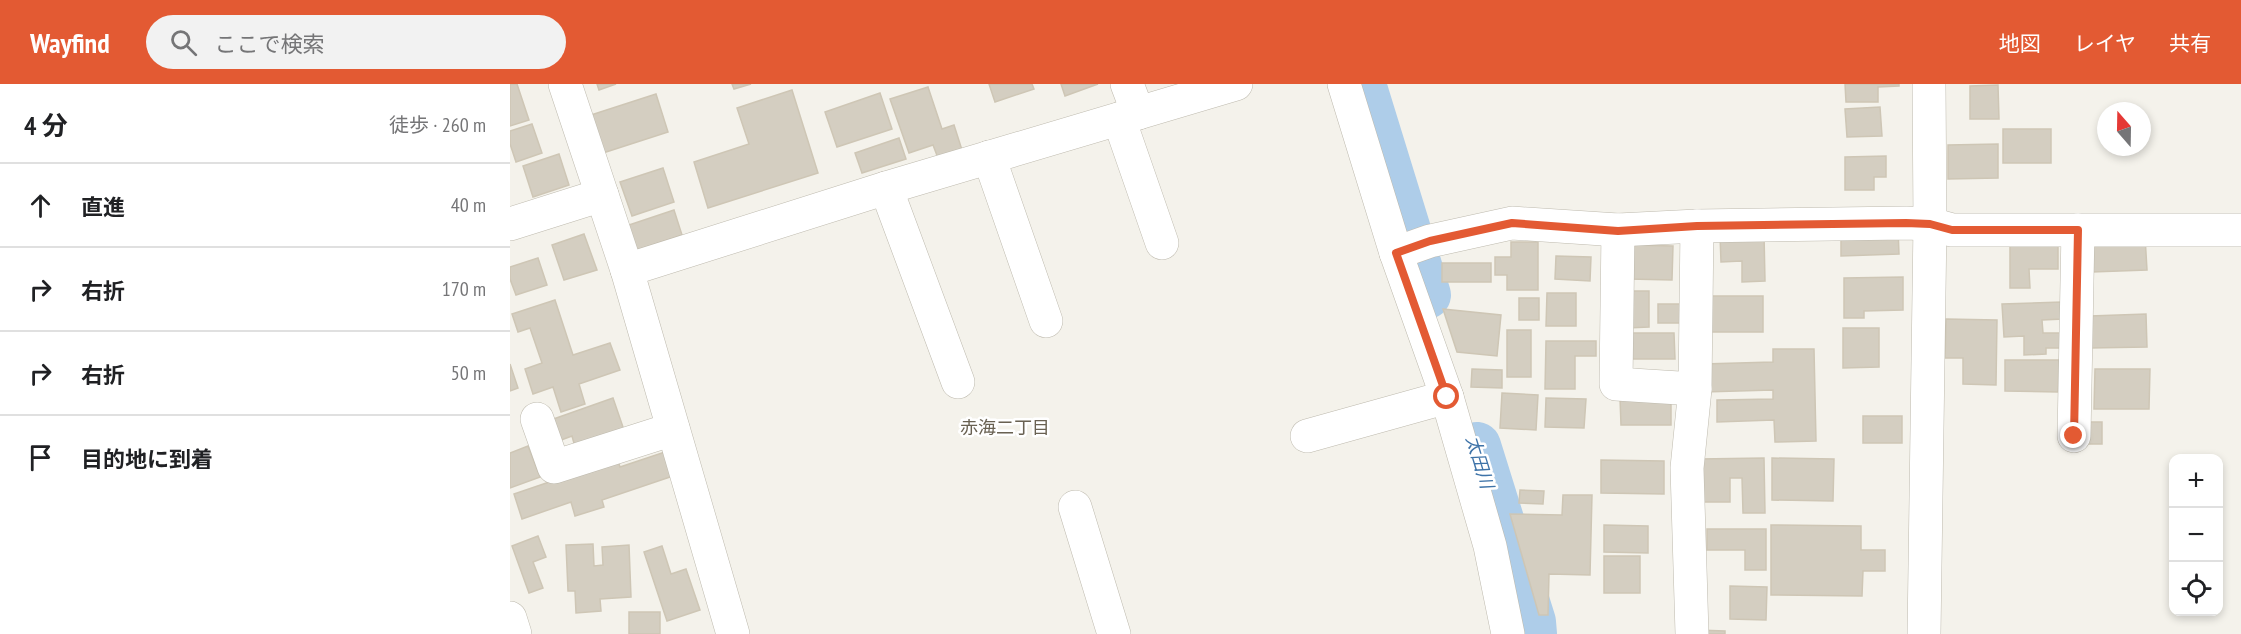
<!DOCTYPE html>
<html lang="ja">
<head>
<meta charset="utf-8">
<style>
  body { margin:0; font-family:"PT Sans Narrow","Noto Sans JP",sans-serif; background:#f2f2f2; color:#202124 }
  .controls { position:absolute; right:18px; bottom:18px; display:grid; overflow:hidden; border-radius:12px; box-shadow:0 3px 9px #0003 }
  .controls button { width:54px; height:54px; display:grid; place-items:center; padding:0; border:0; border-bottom:2px solid #e0e0e0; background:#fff; color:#202124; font:30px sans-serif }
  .compass { position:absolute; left:1587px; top:18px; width:54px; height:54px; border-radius:50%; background:#fff; box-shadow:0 3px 9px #0003; rotate:340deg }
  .stop { position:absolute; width:18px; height:18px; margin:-14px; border:4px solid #e35a33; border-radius:50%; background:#fff }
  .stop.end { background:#e35a33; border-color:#fff; box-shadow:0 2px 6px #0008 }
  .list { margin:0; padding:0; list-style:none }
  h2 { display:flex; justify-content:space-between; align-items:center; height:78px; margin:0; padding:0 24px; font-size:26px }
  h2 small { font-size:20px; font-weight:400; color:#757577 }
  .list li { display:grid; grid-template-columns:39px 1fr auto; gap:18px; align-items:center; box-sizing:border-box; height:84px; padding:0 24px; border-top:2px solid #e0e0e0 }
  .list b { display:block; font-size:22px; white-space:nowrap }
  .list em { font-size:20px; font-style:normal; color:#757577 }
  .icon { flex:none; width:33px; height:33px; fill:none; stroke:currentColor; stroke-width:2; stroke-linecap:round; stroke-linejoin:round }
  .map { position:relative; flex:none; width:1731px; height:550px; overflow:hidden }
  header { display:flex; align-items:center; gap:36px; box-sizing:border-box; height:84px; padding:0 30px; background:#e35a33; color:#fff }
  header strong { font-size:28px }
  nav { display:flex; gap:33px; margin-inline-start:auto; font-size:21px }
  .search { width:420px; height:54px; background:#f2f2f2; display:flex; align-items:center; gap:15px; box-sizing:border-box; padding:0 21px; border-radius:33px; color:#757577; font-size:22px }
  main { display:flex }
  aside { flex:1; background:#fff }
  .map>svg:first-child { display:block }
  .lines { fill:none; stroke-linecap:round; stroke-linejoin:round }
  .river { stroke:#aecde9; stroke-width:48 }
  .building { fill:#d4cec1; stroke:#cec6b5; stroke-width:1.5 }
  .minor-casing { stroke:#bebaae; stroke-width:34 }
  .minor { stroke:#fff; stroke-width:33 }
  .route { stroke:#e35a33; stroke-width:8 }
  .labels { text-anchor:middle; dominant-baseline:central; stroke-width:5; stroke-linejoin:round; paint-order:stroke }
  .neighbourhood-label { font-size:18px; fill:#696152; stroke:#fff }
  .water-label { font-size:18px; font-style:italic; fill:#3e73a8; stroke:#fff }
</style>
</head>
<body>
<header>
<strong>Wayfind</strong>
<div class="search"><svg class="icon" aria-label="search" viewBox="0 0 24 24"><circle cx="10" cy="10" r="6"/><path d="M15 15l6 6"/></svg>ここで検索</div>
<nav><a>地図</a><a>レイヤ</a><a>共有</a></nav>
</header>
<main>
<aside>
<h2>4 分<small>徒歩 · 260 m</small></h2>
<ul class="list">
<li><svg class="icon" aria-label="ahead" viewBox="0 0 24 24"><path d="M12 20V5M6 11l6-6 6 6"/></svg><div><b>直進</b></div><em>40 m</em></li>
<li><svg class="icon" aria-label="right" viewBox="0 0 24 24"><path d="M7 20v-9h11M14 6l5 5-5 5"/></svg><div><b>右折</b></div><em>170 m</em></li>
<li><svg class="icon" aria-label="right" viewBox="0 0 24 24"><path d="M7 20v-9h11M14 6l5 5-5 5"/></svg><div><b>右折</b></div><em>50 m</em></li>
<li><svg class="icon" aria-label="arrive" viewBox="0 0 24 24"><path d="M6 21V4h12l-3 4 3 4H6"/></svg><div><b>目的地に到着</b></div></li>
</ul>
</aside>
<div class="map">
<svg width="1731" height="550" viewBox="0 0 1731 550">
  <rect width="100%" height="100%" fill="#f4f2eb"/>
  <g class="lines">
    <!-- river -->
    <g class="river">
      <polyline points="852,0 917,211"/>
      <polyline points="967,362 1022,538 1023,550"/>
    </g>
  </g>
  <!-- building -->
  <g class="building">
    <polygon points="0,0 7,0 19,36 0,42"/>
    <polygon points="87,0 106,0 89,6"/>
    <polygon points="222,0 241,0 224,5"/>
    <polygon points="479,0 522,0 524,5 485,18"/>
    <polygon points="551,0 588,0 555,12"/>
    <polygon points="1335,0 1389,0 1389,2 1368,3 1368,18 1336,18"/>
    <polygon points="1488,1 1489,35 1460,35 1460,2"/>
    <polygon points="418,3 432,45 444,41 452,66 428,74 423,61 399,69 380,15"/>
    <polygon points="282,6 308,89 198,124 184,78 239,60 227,24"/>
    <polygon points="370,9 382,45 327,63 315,28"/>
    <polygon points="146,10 158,48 93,69 81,31"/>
    <polygon points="1370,23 1372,52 1337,53 1335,25"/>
    <polygon points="22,40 32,69 6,78 0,60 0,47"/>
    <rect x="1493" y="45" width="48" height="34"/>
    <polygon points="389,54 396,75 352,89 345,69"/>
    <polygon points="1488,60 1488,94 1438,95 1438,61"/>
    <polygon points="49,70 59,101 23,113 13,82"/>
    <polygon points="1376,72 1376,93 1364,93 1364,106 1335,106 1335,73"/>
    <polygon points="153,84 164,118 122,132 110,98"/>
    <polygon points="164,126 172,151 124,167 116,142"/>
    <polygon points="1388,145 1389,170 1331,172 1331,146"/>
    <polygon points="74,150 87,186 54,196 42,161"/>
    <polygon points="1254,150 1255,197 1232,198 1232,177 1211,178 1210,151"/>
    <polygon points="1635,152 1637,186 1582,188 1580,155"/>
    <polygon points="1500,155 1548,155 1548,185 1519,185 1520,204 1500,204"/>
    <polygon points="1001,158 1028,158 1028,206 997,206 997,191 985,191 985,173 1001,173"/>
    <polygon points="1120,161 1163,162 1162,196 1119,195"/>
    <polygon points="1046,172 1081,173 1080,197 1045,195"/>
    <polygon points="28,174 37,201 6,211 0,195 0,183"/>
    <rect x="932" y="179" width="49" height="19"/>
    <polygon points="1393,193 1393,226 1354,227 1354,234 1334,234 1334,194"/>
    <polygon points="1117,207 1139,207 1139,243 1117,244"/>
    <polygon points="1037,209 1066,209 1066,242 1036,242"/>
    <rect x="1201" y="212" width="52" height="36"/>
    <rect x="1009" y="214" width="20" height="22"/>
    <polygon points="45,216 63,271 100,259 110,286 69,300 75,320 51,328 43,303 23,310 15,285 32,279 20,244 8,248 2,230"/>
    <polygon points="1552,218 1553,235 1532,236 1533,249 1554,249 1554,264 1536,264 1536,270 1514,271 1514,252 1494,253 1492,220"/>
    <rect x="1148" y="220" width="26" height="19"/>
    <polygon points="933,225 991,231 987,272 947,268"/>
    <polygon points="1636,230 1637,263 1580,264 1580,232"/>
    <polygon points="1436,235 1487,236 1486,301 1453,300 1453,274 1435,274"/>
    <polygon points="1333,244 1369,244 1369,283 1333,284"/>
    <rect x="997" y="246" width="24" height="47"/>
    <polygon points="1118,249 1164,249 1165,275 1119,275"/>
    <polygon points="1036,257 1086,257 1086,272 1065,272 1065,305 1035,305"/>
    <polygon points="1263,265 1304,265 1306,357 1265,358 1264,336 1207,338 1207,316 1263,315 1263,306 1194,308 1193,280 1263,278"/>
    <polygon points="1495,276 1549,276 1548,308 1495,307"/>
    <polygon points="0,280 8,304 0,307"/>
    <polygon points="962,285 992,286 992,304 961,303"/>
    <polygon points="1585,285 1640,285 1639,325 1584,325"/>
    <polygon points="992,309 1028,311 1026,346 990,344"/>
    <polygon points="103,314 114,346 65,363 62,352 43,359 35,338"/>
    <polygon points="1036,314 1076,315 1074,344 1035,343"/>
    <polygon points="1110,314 1161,314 1161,341 1111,341"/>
    <rect x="1353" y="332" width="39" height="27"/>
    <rect x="1568" y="338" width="24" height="22"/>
    <polygon points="18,362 30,393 0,404 0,369"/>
    <polygon points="105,367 110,383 155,368 163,392 92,416 94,423 65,432 61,418 12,435 4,410 51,394"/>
    <polygon points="1254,374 1255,429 1233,429 1232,394 1220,394 1220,418 1189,418 1189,375"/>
    <polygon points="1262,374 1324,375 1323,417 1262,416"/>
    <polygon points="1091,376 1154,377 1154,410 1091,409"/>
    <polygon points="1010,406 1034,407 1033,420 1009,419"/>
    <polygon points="1053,411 1082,411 1080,491 1039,490 1038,531 1029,531 1000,430 1052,431"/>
    <polygon points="1094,441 1138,442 1138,469 1094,468"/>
    <polygon points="1261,441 1351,442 1351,466 1375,466 1375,487 1353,487 1352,512 1261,511"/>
    <polygon points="1197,445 1256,445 1256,486 1235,486 1235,466 1197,466"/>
    <polygon points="28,452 36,473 23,478 33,504 19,509 2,462"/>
    <polygon points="83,460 84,482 93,481 92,463 119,461 121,513 90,515 91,527 66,529 65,507 58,507 56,461"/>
    <polygon points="152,462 161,490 176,485 190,526 157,537 134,468"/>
    <rect x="1094" y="472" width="36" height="37"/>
    <polygon points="1220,502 1257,503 1256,536 1220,535"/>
    <rect x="119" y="528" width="31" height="22"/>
    <polygon points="1187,546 1215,547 1215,550 1186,550"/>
  </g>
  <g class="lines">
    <defs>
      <g id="minor">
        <polyline points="55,0 117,186 223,550"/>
        <polyline points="617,0 628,29"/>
        <polyline points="834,0 886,169 937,313 980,462 998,550"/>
        <polyline points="609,35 652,159"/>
        <polyline points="479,73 536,237"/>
        <polyline points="376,104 448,298"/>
        <polyline points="0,140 92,111"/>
        <polyline points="1108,146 1106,300 1185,305"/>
        <polyline points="886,169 920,157 1002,139 1108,146 1187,142 1396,139 1420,140 1442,146 1731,146"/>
        <polyline points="117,186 376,104 726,0"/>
        <polyline points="27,335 44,383 163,345"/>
        <polyline points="797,352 937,313"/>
        <polyline points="1564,352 1568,146"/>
        <polyline points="565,423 604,550"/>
        <polyline points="0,534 5,550"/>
        <polyline points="1182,550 1177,384 1185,305 1187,142"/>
        <polyline points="1414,550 1420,140 1419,0"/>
      </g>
    </defs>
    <!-- minor casing -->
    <use href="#minor" class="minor-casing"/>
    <!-- minor -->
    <use href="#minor" class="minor"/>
  </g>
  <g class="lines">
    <!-- route -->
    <polyline class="route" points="937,313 886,169 920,157 1002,139 1108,147 1187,142 1396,139 1420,140 1442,146 1568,146 1564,352"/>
  </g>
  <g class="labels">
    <!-- neighbourhood labels -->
    <g class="neighbourhood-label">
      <text x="495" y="343">赤海二丁目</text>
    </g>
    <!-- water labels -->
    <g class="water-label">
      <text transform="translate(970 378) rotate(73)">太田川</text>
    </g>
  </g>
</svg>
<div class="controls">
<button>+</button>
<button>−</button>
<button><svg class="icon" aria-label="locate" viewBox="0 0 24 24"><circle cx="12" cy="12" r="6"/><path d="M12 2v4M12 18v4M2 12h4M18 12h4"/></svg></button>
</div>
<svg class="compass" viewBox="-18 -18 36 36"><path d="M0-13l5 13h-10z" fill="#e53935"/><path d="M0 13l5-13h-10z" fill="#757577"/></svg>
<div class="stop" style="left:937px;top:313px"></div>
<div class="stop end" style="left:1564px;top:352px"></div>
</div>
</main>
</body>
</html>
